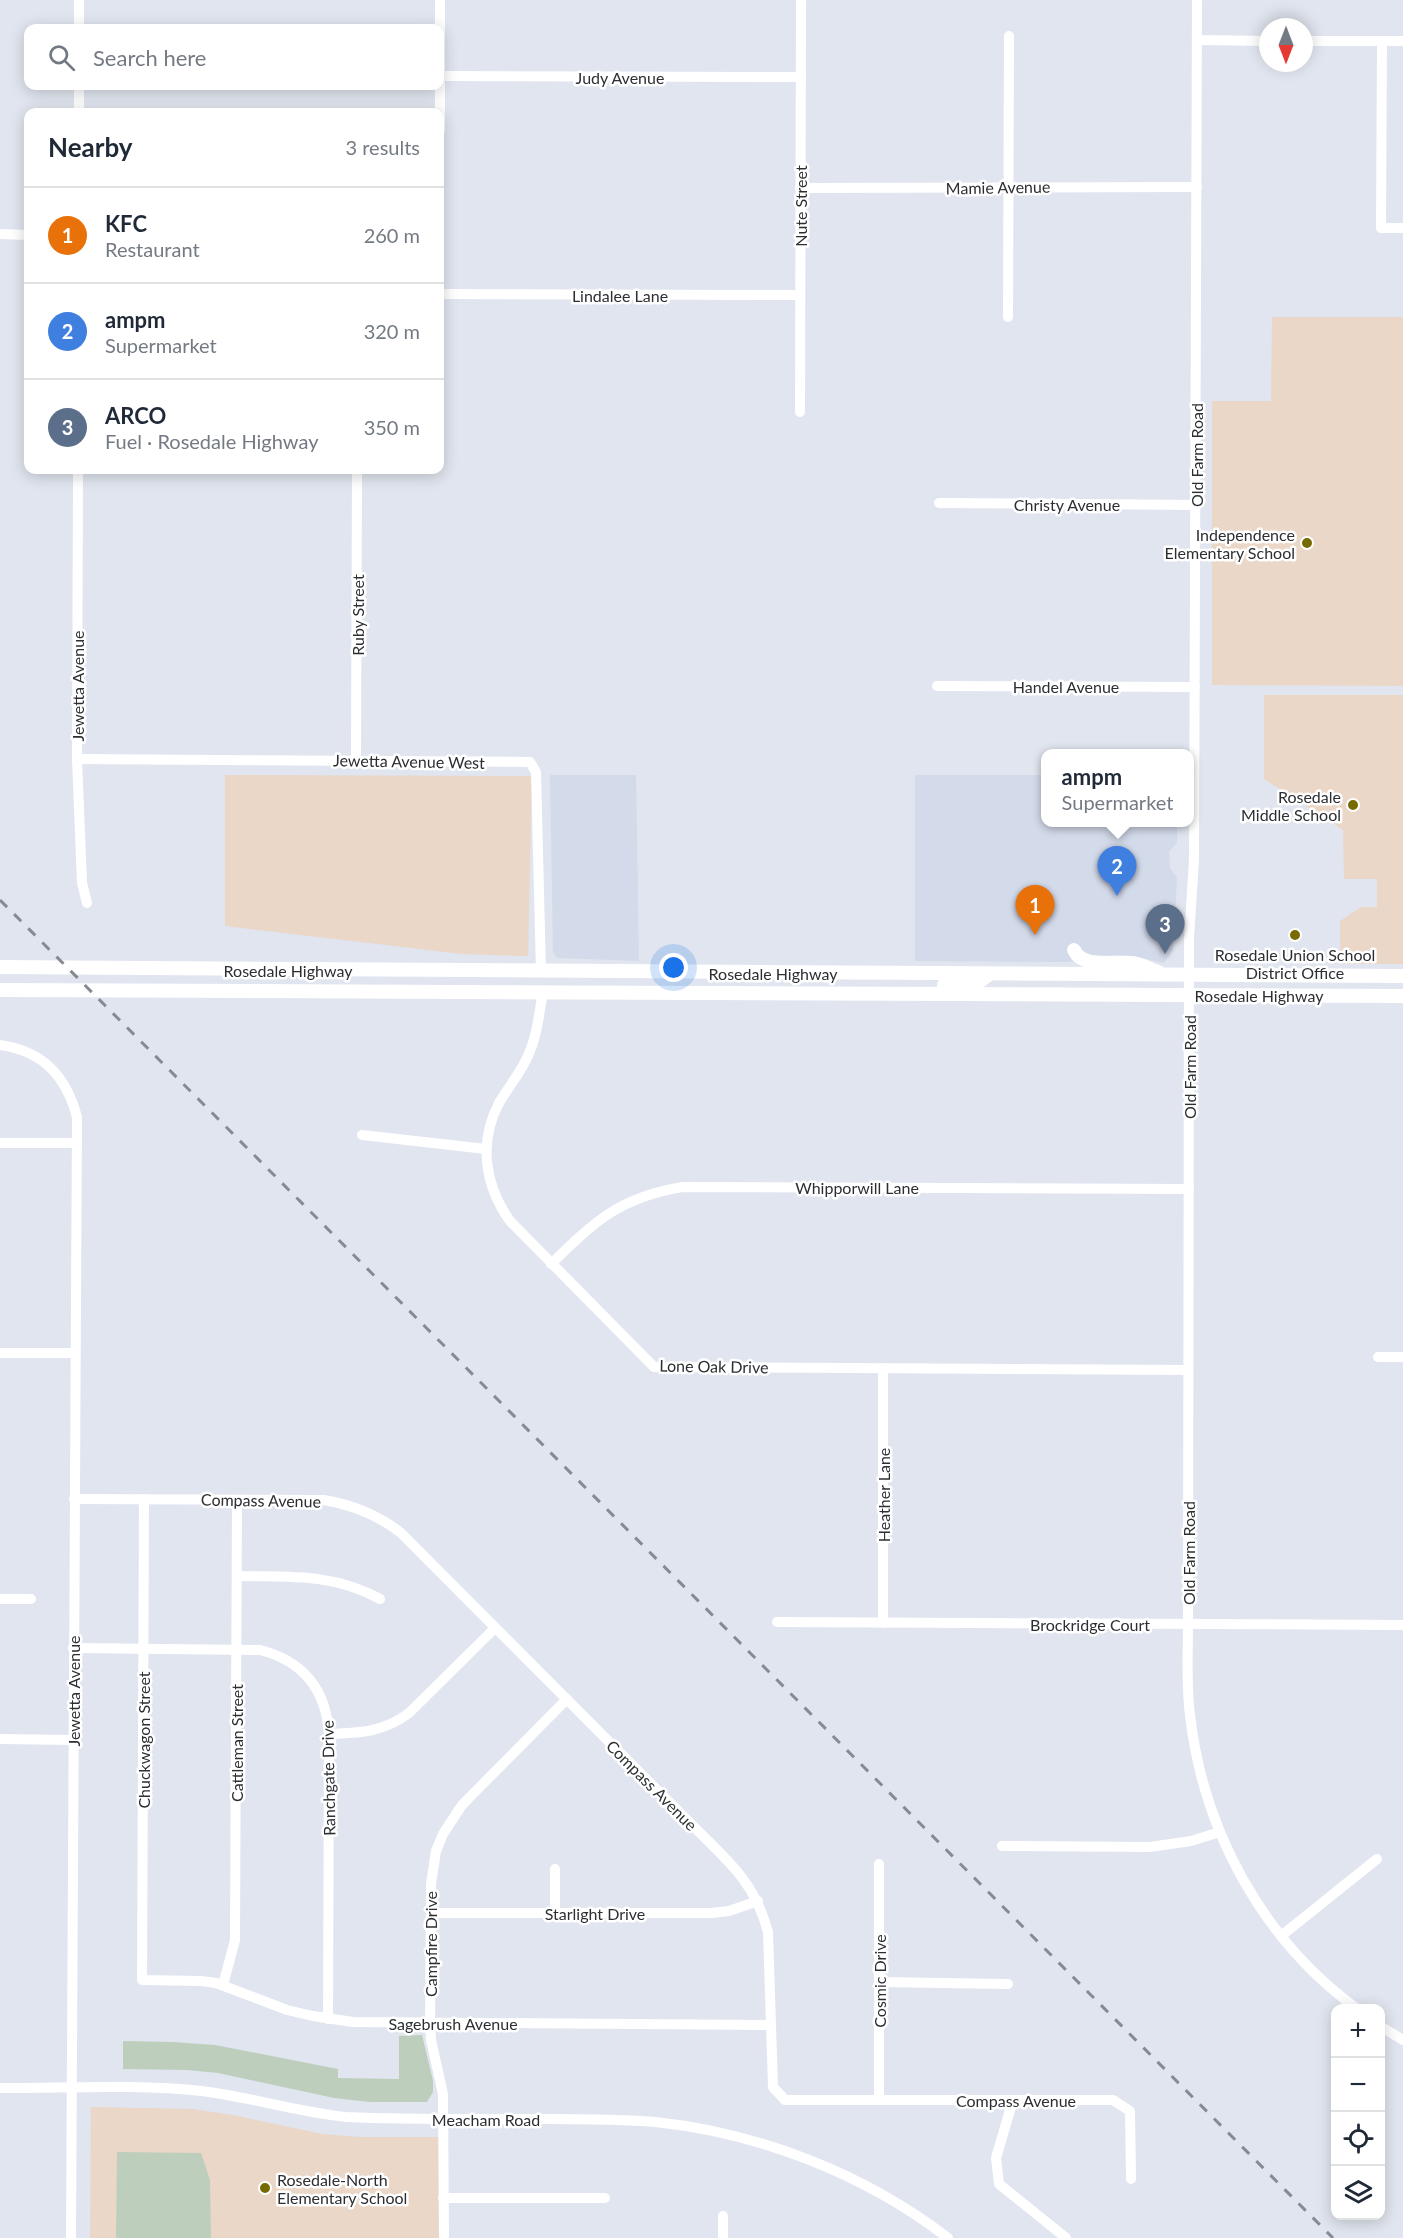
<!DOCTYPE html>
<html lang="en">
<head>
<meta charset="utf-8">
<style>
  body { margin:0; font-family:Lato,sans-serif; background:#f6f6f7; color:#1f2937 }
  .controls { position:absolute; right:18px; bottom:18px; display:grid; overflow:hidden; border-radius:12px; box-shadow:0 3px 15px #0003 }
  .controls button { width:54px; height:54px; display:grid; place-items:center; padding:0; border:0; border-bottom:2px solid #e0e1e3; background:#fff; color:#1f2937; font:30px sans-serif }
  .compass { position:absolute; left:1259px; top:18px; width:54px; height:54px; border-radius:50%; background:#fff; box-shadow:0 3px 15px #0003; rotate:180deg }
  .you { position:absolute; left:674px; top:968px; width:21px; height:21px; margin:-15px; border:4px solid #fff; border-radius:50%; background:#1a73e8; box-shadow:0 0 0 9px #1a73e833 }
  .badge { display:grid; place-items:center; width:39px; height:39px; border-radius:50%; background:#7c3aed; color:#fff; font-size:20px; font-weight:700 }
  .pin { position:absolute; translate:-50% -50px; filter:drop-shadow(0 2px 3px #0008) }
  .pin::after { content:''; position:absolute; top:32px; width:21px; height:18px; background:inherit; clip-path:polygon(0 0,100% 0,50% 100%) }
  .popup { position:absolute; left:1041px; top:749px; width:153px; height:78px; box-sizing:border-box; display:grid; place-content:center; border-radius:12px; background:#fff; filter:drop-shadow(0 2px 4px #0005); font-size:20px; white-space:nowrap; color:#747a83 }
  .popup b { font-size:22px; color:#1f2937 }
  .popup::after { content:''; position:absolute; left:50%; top:100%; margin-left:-12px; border:12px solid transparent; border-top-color:#fff }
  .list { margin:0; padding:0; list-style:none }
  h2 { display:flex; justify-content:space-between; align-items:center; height:78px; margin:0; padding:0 24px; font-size:26px }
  h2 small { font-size:20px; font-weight:400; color:#747a83 }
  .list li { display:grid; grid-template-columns:39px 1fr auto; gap:18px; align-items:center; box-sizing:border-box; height:96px; padding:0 24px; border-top:2px solid #e0e1e3 }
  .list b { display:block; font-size:22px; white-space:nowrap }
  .list p { margin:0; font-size:20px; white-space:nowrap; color:#747a83 }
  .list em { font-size:20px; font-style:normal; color:#747a83 }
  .icon { flex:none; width:33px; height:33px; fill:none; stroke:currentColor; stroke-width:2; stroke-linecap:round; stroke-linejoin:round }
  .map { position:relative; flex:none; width:1403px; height:2238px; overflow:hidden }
  .search { position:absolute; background:#fff; box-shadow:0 3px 15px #0003; left:24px; top:24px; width:420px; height:66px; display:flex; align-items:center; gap:15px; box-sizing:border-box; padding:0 21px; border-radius:12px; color:#747a83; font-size:22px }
  .panel { position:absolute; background:#fff; box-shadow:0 3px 15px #0003; left:24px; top:108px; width:420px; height:366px; border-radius:12px }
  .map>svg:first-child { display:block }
  .built { fill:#d3daea }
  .education { fill:#ead7c7 }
  .green { fill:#bdcfbc }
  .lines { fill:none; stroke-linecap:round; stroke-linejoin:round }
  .minor { stroke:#fff; stroke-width:10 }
  .major { stroke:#fff; stroke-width:14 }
  .rail { stroke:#868a91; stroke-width:3; stroke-dasharray:10 10; stroke-linecap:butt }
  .poi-dot { fill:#766a01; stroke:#fff; stroke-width:2 }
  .labels { text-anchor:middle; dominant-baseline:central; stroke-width:5; stroke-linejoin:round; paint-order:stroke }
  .street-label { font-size:16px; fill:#2c2e32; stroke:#fff }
  .poi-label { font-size:16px; fill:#2c2e32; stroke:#fff; text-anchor:end }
</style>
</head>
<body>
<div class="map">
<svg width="1403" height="2238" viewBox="0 0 1403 2238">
  <rect width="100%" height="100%" fill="#e0e5ef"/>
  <!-- built -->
  <g class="built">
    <polygon points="550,775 636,775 639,961 560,958 556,957 553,952"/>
    <polygon points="915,775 1045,775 1045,822 1177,823 1177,842 1169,852 1170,868 1177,878 1173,951 1164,963 1133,956 1090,955 1069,962 915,961"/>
  </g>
  <!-- education -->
  <g class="education">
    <polygon points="1272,317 1403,317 1403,686 1212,685 1212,401 1271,401"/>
    <polygon points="1264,695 1403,695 1403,964 1340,964 1340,921 1361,907 1377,907 1377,879 1344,879 1343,830 1264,779"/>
    <polygon points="225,775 532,776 528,956 462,954 225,926"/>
    <polygon points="91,2107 192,2109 233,2115 322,2134 360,2137 439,2137 441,2238 90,2238"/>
  </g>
  <!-- green -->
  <g class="green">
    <polygon points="422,2035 433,2081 433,2092 427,2102 370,2102 334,2098 218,2073 187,2070 123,2069 123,2041 173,2042 215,2045 338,2069 338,2078 399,2079 399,2036"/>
    <polygon points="117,2152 201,2153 210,2180 211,2238 116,2238"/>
  </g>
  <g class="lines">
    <!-- minor -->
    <g class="minor">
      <path d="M1197 0 1194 860 1189 938 1188 1624C1188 1654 1186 1685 1190 1715 1203 1830 1262 1939 1356 2008"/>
      <polyline points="79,28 79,0"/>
      <polyline points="1197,40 1268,41"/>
      <polyline points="1304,41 1403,41"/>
      <polyline points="1382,41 1381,228 1403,228"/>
      <polyline points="440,76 801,77"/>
      <polyline points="79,112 79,86"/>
      <polyline points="440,131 440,0"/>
      <polyline points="800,188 1197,187"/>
      <polyline points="0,234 28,235"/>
      <polyline points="440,294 800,295"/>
      <polyline points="1008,317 1009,36"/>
      <polyline points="800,412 801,0"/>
      <polyline points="78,470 77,759 82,883 87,903"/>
      <polyline points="939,503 1196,505"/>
      <polyline points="937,686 1195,687"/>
      <polyline points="77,759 530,762 536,772 541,972"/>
      <polyline points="356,760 357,470"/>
      <path d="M543 992C539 1012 538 1033 530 1051 523 1070 509 1086 499 1103 478 1143 485 1186 510 1221L654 1367 1188 1370"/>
      <path d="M0 1045C43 1051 66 1076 77 1117L71 2238"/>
      <polyline points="362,1135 486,1149"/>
      <polyline points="0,1143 77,1143"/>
      <path d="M551 1264C595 1221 620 1197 683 1187L1189 1189"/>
      <polyline points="0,1353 75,1353"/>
      <polyline points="1378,1357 1403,1357"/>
      <path d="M74 1499 324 1500C354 1505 378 1515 401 1533L693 1826C727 1860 755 1882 768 1932L773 2087 785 2100H1113L1130 2111 1131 2179"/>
      <polyline points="144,1499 142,1980 201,1981 216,1983 287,2010 313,2016 353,2022 771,2025"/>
      <path d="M237 1576C289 1577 333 1573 380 1599"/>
      <polyline points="0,1599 31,1599"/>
      <polyline points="777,1622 1403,1625"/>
      <polyline points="883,1623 883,1368"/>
      <path d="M73 1648 260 1650C303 1661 326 1689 329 1734L328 2019"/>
      <path d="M329 1734C360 1733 384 1732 409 1713L495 1628"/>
      <polyline points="0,1739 73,1740"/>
      <polyline points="1002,1846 1150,1847 1191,1841 1220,1832"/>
      <polyline points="879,1864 879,2099"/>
      <polyline points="431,1913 712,1913 729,1911 758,1901"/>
      <polyline points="555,1913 555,1869"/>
      <polyline points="1281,1936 1377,1859"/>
      <polyline points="879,1982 1008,1984"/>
      <polyline points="223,1985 235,1940 237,1500"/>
      <polyline points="1380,2026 1403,2040"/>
      <path d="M0 2088C65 2088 138 2084 202 2091 250 2097 297 2112 346 2117 413 2120 479 2119 546 2119 583 2119 619 2119 655 2122 760 2133 865 2174 948 2238"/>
      <polyline points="1013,2100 996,2158 999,2184 1066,2238"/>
      <polyline points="443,2198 605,2198"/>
      <polyline points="723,2216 723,2238"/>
      <polyline points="444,2238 443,2094 431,2040 430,2023 431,1884 436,1851 443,1834 462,1805 567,1699"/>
    </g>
    <!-- major -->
    <g class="major">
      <path d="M1074 950C1083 969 1113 961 1131 963 1140 963 1149 969 1158 972"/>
      <polyline points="0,967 1403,976"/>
      <polyline points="944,985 977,983 988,975"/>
      <polyline points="0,990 1403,996"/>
    </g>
    <!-- rail -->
    <polyline class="rail" points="0,900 1333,2238"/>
  </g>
  <!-- markers -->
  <g class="poi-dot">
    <circle cx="1307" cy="543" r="6"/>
    <circle cx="1353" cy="805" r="6"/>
    <circle cx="1295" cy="935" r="6"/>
    <circle cx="265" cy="2188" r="6"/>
  </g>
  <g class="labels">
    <!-- street labels -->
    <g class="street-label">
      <text x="620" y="77">Judy Avenue</text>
      <text transform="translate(998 187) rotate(-1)">Mamie Avenue</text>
      <text transform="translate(800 206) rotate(-90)">Nute Street</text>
      <text x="620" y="295">Lindalee Lane</text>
      <text transform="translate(1196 455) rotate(-90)">Old Farm Road</text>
      <text x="1067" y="504">Christy Avenue</text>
      <text transform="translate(357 615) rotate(-90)">Ruby Street</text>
      <text transform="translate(77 686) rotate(-90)">Jewetta Avenue</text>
      <text x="1066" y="686">Handel Avenue</text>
      <text transform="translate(409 761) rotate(1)">Jewetta Avenue West</text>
      <text x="288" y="970">Rosedale Highway</text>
      <text x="773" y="973">Rosedale Highway</text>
      <text x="1259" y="995">Rosedale Highway</text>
      <text transform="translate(1189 1067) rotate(-90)">Old Farm Road</text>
      <text x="857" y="1187">Whipporwill Lane</text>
      <text transform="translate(714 1366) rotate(1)">Lone Oak Drive</text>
      <text transform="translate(883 1495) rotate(-90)">Heather Lane</text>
      <text transform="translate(261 1500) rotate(1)">Compass Avenue</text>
      <text transform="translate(1188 1553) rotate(-90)">Old Farm Road</text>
      <text x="1090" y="1624">Brockridge Court</text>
      <text transform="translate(73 1691) rotate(-90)">Jewetta Avenue</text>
      <text transform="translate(143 1740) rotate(-90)">Chuckwagon Street</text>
      <text transform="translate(236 1743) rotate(-90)">Cattleman Street</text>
      <text transform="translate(328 1778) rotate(-91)">Ranchgate Drive</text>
      <text transform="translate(652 1785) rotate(45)">Compass Avenue</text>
      <text x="595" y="1913">Starlight Drive</text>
      <text transform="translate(430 1944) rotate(-90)">Campfire Drive</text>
      <text transform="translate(879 1981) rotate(-90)">Cosmic Drive</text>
      <text x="453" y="2023">Sagebrush Avenue</text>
      <text x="1016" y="2100">Compass Avenue</text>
      <text x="486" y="2119">Meacham Road</text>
    </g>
    <!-- poi labels -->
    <g class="poi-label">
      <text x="1295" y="534">Independence<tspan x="1295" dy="18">Elementary School</tspan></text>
      <text x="1341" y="796">Rosedale<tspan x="1341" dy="18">Middle School</tspan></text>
      <text x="1295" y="954" text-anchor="middle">Rosedale Union School<tspan x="1295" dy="18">District Office</tspan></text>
      <text x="277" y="2179" text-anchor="start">Rosedale-North<tspan x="277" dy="18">Elementary School</tspan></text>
    </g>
  </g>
</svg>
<div class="controls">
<button>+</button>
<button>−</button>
<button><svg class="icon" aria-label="locate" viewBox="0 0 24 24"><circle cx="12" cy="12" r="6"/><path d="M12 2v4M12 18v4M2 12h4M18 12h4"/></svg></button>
<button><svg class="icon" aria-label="layers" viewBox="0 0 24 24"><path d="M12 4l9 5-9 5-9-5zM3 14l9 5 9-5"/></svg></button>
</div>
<svg class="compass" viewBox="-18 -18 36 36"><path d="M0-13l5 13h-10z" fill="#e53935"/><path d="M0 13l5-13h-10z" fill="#747a83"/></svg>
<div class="you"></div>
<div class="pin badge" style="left:1035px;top:935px;background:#e8710a">1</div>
<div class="pin badge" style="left:1117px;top:896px;background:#3f7fe0">2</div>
<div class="popup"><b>ampm</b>Supermarket</div>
<div class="pin badge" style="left:1165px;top:954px;background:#5c6f8a">3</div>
<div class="search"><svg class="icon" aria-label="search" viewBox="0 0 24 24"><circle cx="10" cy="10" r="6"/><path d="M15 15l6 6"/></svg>Search here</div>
<section class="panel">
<h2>Nearby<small>3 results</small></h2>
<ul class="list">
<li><span class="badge" style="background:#e8710a">1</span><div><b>KFC</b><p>Restaurant</p></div><em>260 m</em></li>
<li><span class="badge" style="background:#3f7fe0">2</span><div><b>ampm</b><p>Supermarket</p></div><em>320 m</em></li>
<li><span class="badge" style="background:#5c6f8a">3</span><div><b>ARCO</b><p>Fuel · Rosedale Highway</p></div><em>350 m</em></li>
</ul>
</section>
</div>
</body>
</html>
